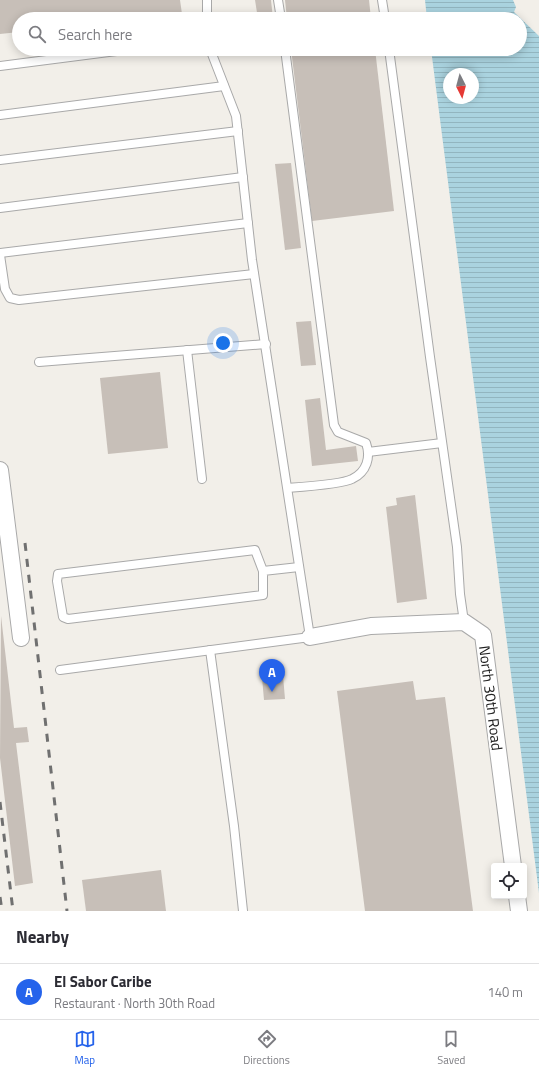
<!DOCTYPE html>
<html lang="en">
<head>
<meta charset="utf-8">
<style>
  body { margin:0; font-family:"Titillium Web",sans-serif; background:#f2f2f3; color:#2b2b33 }
  .controls { position:absolute; right:12px; bottom:12px; display:grid; overflow:hidden; border-radius:4px; box-shadow:0 2px 10px #0003 }
  .controls button { width:36px; height:36px; display:grid; place-items:center; padding:0; border:0; border-bottom:1px solid #e1e1e2; background:#fff; color:#2b2b33; font:20px sans-serif }
  .compass { position:absolute; left:443px; top:68px; width:36px; height:36px; border-radius:50%; background:#fff; box-shadow:0 2px 10px #0003; rotate:174deg }
  .you { position:absolute; left:223px; top:343px; width:14px; height:14px; margin:-10px; border:3px solid #fff; border-radius:50%; background:#1a73e8; box-shadow:0 0 0 6px #1a73e833 }
  .badge { display:grid; place-items:center; width:26px; height:26px; border-radius:50%; background:#2563eb; color:#fff; font-size:13px; font-weight:700 }
  .pin { position:absolute; translate:-50% -33px; filter:drop-shadow(0 1px 2px #0008) }
  .pin::after { content:''; position:absolute; top:21px; width:14px; height:12px; background:inherit; clip-path:polygon(0 0,100% 0,50% 100%) }
  .list { margin:0; padding:0; list-style:none }
  h2 { display:flex; justify-content:space-between; align-items:center; height:52px; margin:0; padding:0 16px; font-size:17px }
  h2 small { font-size:13px; font-weight:400; color:#7c7c81 }
  .list li { display:grid; grid-template-columns:26px 1fr auto; gap:12px; align-items:center; box-sizing:border-box; height:56px; padding:0 16px; border-top:1px solid #e1e1e2 }
  .list b { display:block; font-size:15px; white-space:nowrap }
  .list p { margin:0; font-size:13px; white-space:nowrap; color:#7c7c81 }
  .list em { font-size:13px; font-style:normal; color:#7c7c81 }
  .icon { flex:none; width:22px; height:22px; fill:none; stroke:currentColor; stroke-width:2; stroke-linecap:round; stroke-linejoin:round }
  .map { position:relative; flex:none; width:539px; height:911px; overflow:hidden }
  .search { position:absolute; background:#fff; box-shadow:0 2px 10px #0003; left:12px; right:12px; top:12px; height:44px; display:flex; align-items:center; gap:10px; box-sizing:border-box; padding:0 14px; border-radius:22px; color:#7c7c81; font-size:15px }
  .sheet { height:108px; background:#fff }
  nav { display:flex; justify-content:space-around; align-items:center; box-sizing:border-box; height:56px; border-top:1px solid #e1e1e2; background:#fff; font-size:11px; color:#7c7c81 }
  nav a { display:grid; justify-items:center; gap:2px }
  nav .on { color:#2563eb }
  .map>svg:first-child { display:block }
  .water { fill:url(#water-rules); fill-rule:evenodd }
  .building { fill:#c7bfb8 }
  .lines { fill:none; stroke-linecap:round; stroke-linejoin:round }
  .service-casing { stroke:#a9a9a9; stroke-width:10 }
  .minor-casing { stroke:#a9a9a9; stroke-width:18 }
  .service { stroke:#fff; stroke-width:8 }
  .minor { stroke:#fff; stroke-width:16 }
  .rail { stroke:#707070; stroke-width:3; stroke-dasharray:8 8; stroke-linecap:butt }
  .labels { text-anchor:middle; dominant-baseline:central; stroke-width:3.5; stroke-linejoin:round; paint-order:stroke }
  .street-label { font-size:15px; fill:#222; stroke:#fff }
</style>
</head>
<body>
<div class="map">
<svg width="539" height="911" viewBox="0 0 539 911">
  <defs>
    <pattern id="water-rules" width="6" height="5" patternUnits="userSpaceOnUse"><rect width="6" height="5" fill="#aad3df"/><path d="M0 2.5h6" fill="none" stroke="#92b5bf"/></pattern>
  </defs>
  <rect width="100%" height="100%" fill="#f2efe9"/>
  <!-- water -->
  <path class="water" d="M425 0H513L516 7 514 12 539 36V893L431 49H520V19H427ZM449 74H473V98H449Z"/>
  <!-- building -->
  <g class="building">
    <polygon points="0,0 180,0 182,14 135,19 19,19 19,32 0,34"/>
    <polygon points="255,0 271,0 273,19 258,19"/>
    <polygon points="285,0 369,0 371,19 287,19"/>
    <polygon points="291,49 375,49 394,211 312,221"/>
    <polygon points="291,163 301,248 285,250 275,164"/>
    <polygon points="311,321 316,365 301,366 296,322"/>
    <polygon points="160,372 168,448 108,454 100,378"/>
    <polygon points="320,398 326,450 356,446 358,461 312,466 305,400"/>
    <polygon points="415,495 427,599 397,603 386,507 397,505 396,498"/>
    <polygon points="1,616 14,728 27,727 29,742 16,743 33,883 15,886 0,758"/>
    <polygon points="282,664 285,699 264,700 261,666"/>
    <polygon points="413,681 416,700 445,697 473,911 365,911 337,691"/>
    <polygon points="161,870 166,911 86,911 82,880"/>
  </g>
  <g class="lines">
    <defs>
      <g id="service">
        <polyline points="278,0 281,19"/>
        <polyline points="382,0 385,19"/>
        <polyline points="207,19 207,0"/>
        <path d="M285 49 334 425 338 432 366 443C371 457 367 472 352 479 343 484 301 487 288 488"/>
        <polyline points="389,49 430,357 457,547 460,594 464,622"/>
        <polyline points="0,66 132,49"/>
        <polyline points="0,115 224,86"/>
        <polyline points="0,160 238,131"/>
        <polyline points="0,208 243,177"/>
        <polyline points="0,253 248,223"/>
        <polyline points="0,255 5,289 10,298 19,300 254,274"/>
        <polyline points="187,350 202,479"/>
        <polyline points="39,362 266,344"/>
        <polyline points="368,452 442,443"/>
        <polyline points="263,571 255,550 58,574 57,581 63,617 68,619 263,595 263,571 299,567"/>
        <polyline points="210,650 234,826 243,911"/>
        <polyline points="60,670 310,637 252,260 236,116 210,49"/>
      </g>
      <g id="minor">
        <polyline points="0,470 21,638"/>
        <polyline points="310,637 371,626 464,622 483,635 513,866"/>
        <polyline points="517,896 519,911"/>
      </g>
    </defs>
    <!-- service casing -->
    <use href="#service" class="service-casing"/>
    <!-- minor casing -->
    <use href="#minor" class="minor-casing"/>
    <!-- service -->
    <use href="#service" class="service"/>
    <!-- minor -->
    <use href="#minor" class="minor"/>
    <!-- rail -->
    <g class="rail">
      <polyline points="25,543 67,911"/>
      <polyline points="0,802 13,911"/>
      <polyline points="0,897 2,911"/>
    </g>
  </g>
  <g class="labels">
    <!-- street labels -->
    <g class="street-label">
      <text transform="translate(491 698) rotate(83)">North 30th Road</text>
    </g>
  </g>
</svg>
<div class="controls">
<button><svg class="icon" aria-label="locate" viewBox="0 0 24 24"><circle cx="12" cy="12" r="6"/><path d="M12 2v4M12 18v4M2 12h4M18 12h4"/></svg></button>
</div>
<svg class="compass" viewBox="-18 -18 36 36"><path d="M0-13l5 13h-10z" fill="#e53935"/><path d="M0 13l5-13h-10z" fill="#7c7c81"/></svg>
<div class="you"></div>
<div class="pin badge" style="left:272px;top:692px">A</div>
<div class="search"><svg class="icon" aria-label="search" viewBox="0 0 24 24"><circle cx="10" cy="10" r="6"/><path d="M15 15l6 6"/></svg>Search here</div>
</div>
<section class="sheet">
<h2>Nearby<small></small></h2>
<ul class="list">
<li><span class="badge">A</span><div><b>El Sabor Caribe</b><p>Restaurant · North 30th Road</p></div><em>140 m</em></li>
</ul>
</section>
<nav>
<a class="on"><svg class="icon" aria-label="map" viewBox="0 0 24 24"><path d="M3 6l6-2 6 2 6-2v14l-6 2-6-2-6 2zM9 4v14M15 6v14"/></svg>Map</a>
<a><svg class="icon" aria-label="directions" viewBox="0 0 24 24"><path d="M12 3l9 9-9 9-9-9zM9 14v-3h6M13 9l2 2-2 2"/></svg>Directions</a>
<a><svg class="icon" aria-label="saved" viewBox="0 0 24 24"><path d="M7 4h10v16l-5-4-5 4z"/></svg>Saved</a>
</nav>
</body>
</html>
